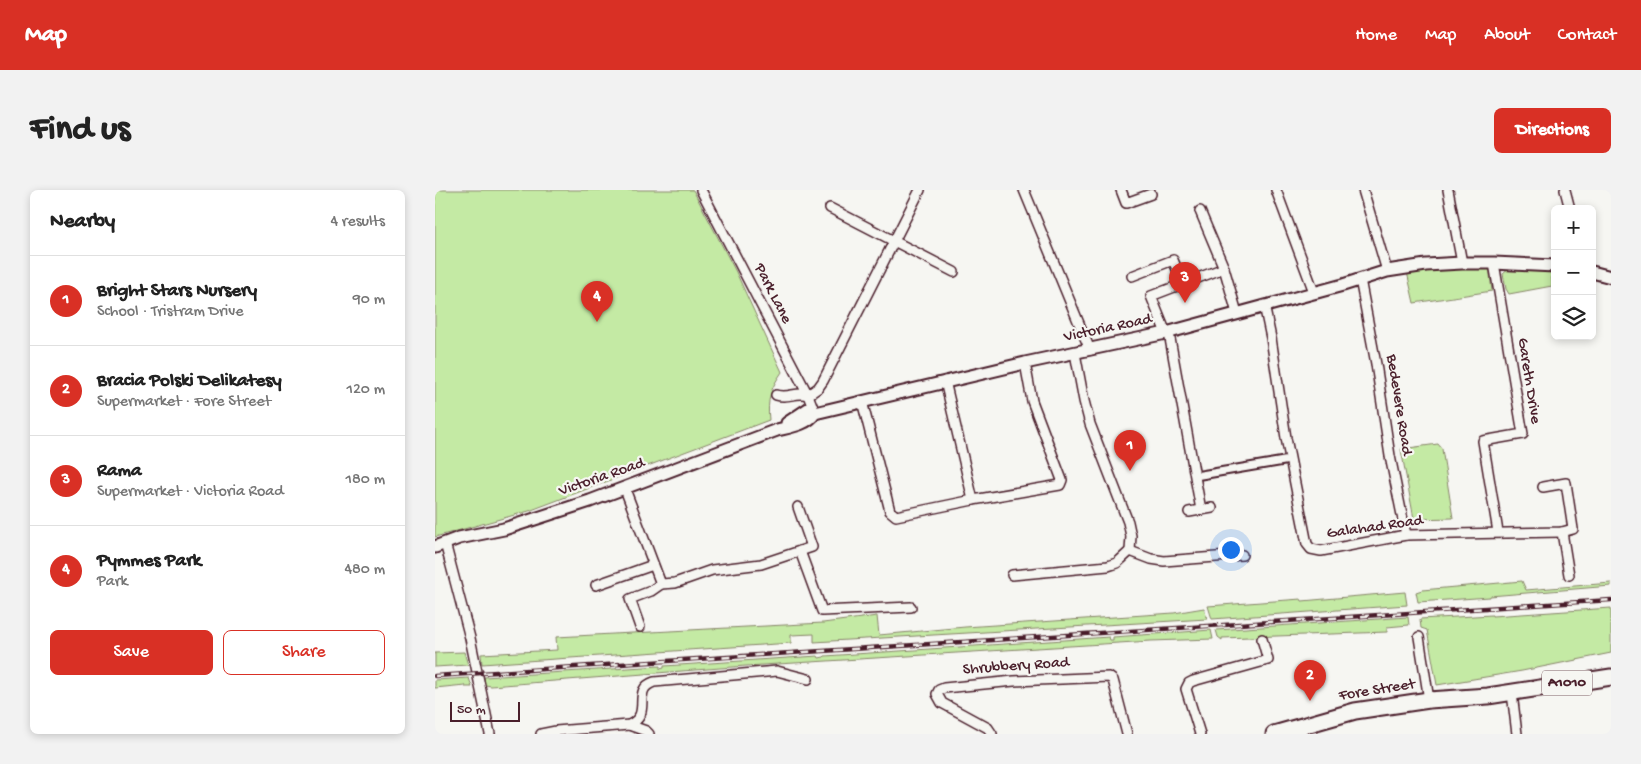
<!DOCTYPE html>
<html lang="en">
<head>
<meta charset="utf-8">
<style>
  body { margin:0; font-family:"Gochi Hand",sans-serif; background:#f2f2f2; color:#222 }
  .controls { position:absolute; right:15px; top:15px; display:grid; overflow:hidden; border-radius:8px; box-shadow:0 2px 8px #0003 }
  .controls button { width:45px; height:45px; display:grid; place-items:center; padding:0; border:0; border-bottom:1px solid #e0e0e0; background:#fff; color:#222; font:25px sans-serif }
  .scale { position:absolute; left:15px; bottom:12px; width:70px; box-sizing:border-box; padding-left:5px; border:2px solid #4a1f2b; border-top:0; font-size:14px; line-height:18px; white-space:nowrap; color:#4a1f2b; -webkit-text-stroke:4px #f6f6f2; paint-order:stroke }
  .you { position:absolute; left:795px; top:359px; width:18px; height:18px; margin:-12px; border:4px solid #fff; border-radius:50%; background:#1a73e8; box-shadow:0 0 0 8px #1a73e833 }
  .badge { display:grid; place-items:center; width:32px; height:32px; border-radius:50%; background:#d93025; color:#fff; font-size:16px; font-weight:700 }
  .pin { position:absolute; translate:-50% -41px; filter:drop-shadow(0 1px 2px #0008) }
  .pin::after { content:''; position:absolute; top:26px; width:18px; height:15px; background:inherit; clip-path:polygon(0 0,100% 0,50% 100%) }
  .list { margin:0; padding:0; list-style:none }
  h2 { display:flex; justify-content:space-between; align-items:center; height:65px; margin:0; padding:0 20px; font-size:21px }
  h2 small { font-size:16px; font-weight:400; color:#767676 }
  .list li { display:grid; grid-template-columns:32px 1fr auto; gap:15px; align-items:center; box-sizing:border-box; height:90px; padding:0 20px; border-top:1px solid #e0e0e0 }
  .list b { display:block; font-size:19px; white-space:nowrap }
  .list p { margin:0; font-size:16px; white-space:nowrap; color:#767676 }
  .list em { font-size:16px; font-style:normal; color:#767676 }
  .actions { display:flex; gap:10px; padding:15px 20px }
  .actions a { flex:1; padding:11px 0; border:1px solid #d93025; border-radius:8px; text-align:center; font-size:18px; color:#d93025 }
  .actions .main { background:#d93025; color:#fff }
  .icon { flex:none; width:28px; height:28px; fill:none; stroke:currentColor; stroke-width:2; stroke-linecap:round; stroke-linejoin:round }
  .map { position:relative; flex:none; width:1176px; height:544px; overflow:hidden; border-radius:8px }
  header { display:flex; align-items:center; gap:30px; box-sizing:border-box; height:70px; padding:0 25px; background:#d93025; color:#fff }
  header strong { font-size:24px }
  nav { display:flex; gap:28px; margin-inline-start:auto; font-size:18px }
  .intro { display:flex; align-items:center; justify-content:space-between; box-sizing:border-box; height:120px; padding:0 30px }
  h1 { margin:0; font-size:35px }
  .button { padding:12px 22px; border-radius:8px; background:#d93025; color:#fff; font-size:18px; font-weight:700 }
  main { display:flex; gap:30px; padding:0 30px }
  aside { flex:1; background:#fff; border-radius:8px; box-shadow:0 2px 8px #0003 }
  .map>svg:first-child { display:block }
  .green { fill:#c4eaa4; stroke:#878468 }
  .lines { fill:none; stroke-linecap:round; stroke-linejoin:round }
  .pedestrian-casing { stroke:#4a1f2b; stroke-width:11 }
  .minor-casing { stroke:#4a1f2b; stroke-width:12 }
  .tertiary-casing { stroke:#4a1f2b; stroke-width:15 }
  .primary-casing { stroke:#4a1f2b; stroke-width:19 }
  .pedestrian { stroke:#f6f6f2; stroke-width:7 }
  .minor { stroke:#f6f6f2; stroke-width:9 }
  .tertiary { stroke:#f6f6f2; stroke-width:11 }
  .primary { stroke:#f6f6f2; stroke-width:15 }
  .rail-casing { stroke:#4a1f2b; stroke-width:4.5 }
  .rail { stroke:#f6f6f2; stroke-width:2.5; stroke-dasharray:8; stroke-linecap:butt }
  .labels { text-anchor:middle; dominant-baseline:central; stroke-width:4.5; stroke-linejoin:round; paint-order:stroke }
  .shield { fill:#f6f6f2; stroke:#7e6067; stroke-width:1 }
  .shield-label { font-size:15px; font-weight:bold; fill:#4a1f2b }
  .street-label { font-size:16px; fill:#4a1f2b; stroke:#f6f6f2 }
</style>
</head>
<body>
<header>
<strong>Map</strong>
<nav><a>Home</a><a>Map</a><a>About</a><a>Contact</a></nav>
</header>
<div class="intro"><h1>Find us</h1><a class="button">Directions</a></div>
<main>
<aside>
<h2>Nearby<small>4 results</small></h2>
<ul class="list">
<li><span class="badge">1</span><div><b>Bright Stars Nursery</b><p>School · Tristram Drive</p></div><em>90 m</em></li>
<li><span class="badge">2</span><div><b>Bracia Polski Delikatesy</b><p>Supermarket · Fore Street</p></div><em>120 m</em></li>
<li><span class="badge">3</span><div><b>Rama</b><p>Supermarket · Victoria Road</p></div><em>180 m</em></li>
<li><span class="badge">4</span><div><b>Pymmes Park</b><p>Park</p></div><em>480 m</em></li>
</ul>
<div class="actions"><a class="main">Save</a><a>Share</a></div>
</aside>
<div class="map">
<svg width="1176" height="544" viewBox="0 0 1176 544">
  <rect width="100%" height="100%" fill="#f6f6f2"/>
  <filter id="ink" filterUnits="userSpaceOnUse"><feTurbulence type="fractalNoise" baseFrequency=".02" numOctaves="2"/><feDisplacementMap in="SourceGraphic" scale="10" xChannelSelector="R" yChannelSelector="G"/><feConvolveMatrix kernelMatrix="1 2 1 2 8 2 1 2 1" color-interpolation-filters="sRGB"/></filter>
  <g filter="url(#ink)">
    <!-- green -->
    <g class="green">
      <path d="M0 0H258L301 82 347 182C335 199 332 210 334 230L94 321 0 347Z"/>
      <polygon points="1054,77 1057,101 979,113 972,82"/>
      <polygon points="1075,78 1116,79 1117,96 1074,104 1071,99 1068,84"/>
      <polygon points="1003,254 1007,259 1018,328 979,329 966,259"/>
      <polygon points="1087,391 1091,400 1176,393 1176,396 1055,406 1055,407 983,412 981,402 987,400"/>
      <polygon points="970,402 972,415 777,429 773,416 866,409 867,411"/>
      <polygon points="769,418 772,429 379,452 379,444 356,445 356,453 47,474 46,464 122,460 121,447 388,433 442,426 444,445 530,437 739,423"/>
      <polygon points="1176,418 1176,463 1087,481 1002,495 992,440 986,438 985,429 1057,425 1057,426"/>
      <polygon points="973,427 974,435 952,437 952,442 787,448 787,450 783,447 781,440"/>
      <polygon points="776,440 778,449 716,451 311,476 56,496 50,495 49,487 225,476 225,479 229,478 229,476 383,466 384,468 389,467 390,466 674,447 675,450 678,450 678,447"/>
      <polygon points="29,462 33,475 0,477 0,463"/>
      <polygon points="34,488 37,497 30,497 30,495 0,498 0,490"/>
    </g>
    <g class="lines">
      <defs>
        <polyline id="pedestrian" points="760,286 855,270"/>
        <g id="minor">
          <polyline points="266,0 373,205 380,223"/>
          <polyline points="589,0 655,160"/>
          <polyline points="686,0 691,13 716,4"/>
          <polyline points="841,0 879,102"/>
          <polyline points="928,0 952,81"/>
          <polyline points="1013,0 1027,73"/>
          <polyline points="1130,0 1135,19"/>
          <polyline points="395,18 519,82"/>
          <polyline points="765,21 789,78 802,123"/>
          <polyline points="1059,73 1088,244 1048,251 1063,342"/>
          <polyline points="697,86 738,70 748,93"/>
          <polyline points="925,89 941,174 955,266 971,345"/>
          <polyline points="829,115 836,148 851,248 872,354 876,359 886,361 971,345 1127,342 1138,339 1131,293 1108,297"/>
          <polyline points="731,143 716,106 789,78"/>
          <polyline points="734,143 766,320"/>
          <polyline points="640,163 649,211 655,234 693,332 696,346 695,361"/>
          <polyline points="510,191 538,310"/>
          <path d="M341 205C354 209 361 201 373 205L383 198 388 191 485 0"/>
          <polyline points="427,211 455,321 461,326 538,310 625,295 627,290 597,211 590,173"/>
          <polyline points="190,299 226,394 240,393 277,380 326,374 377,357 363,317"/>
          <polyline points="754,322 777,318"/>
          <polyline points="1127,342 1134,385"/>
          <polyline points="10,353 35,448 55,544"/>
          <polyline points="365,361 387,421 476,417"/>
          <polyline points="577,385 673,376 682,373 695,361 716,369 729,371 807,365"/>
          <polyline points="161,395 218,375"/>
          <polyline points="205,437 195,409 216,401 226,394"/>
          <polyline points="984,447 994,510"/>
          <polyline points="1077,503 1082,544"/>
          <polyline points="194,535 211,541 214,544"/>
          <path d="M106 544 121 541 194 535C219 524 195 500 219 492L342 481 373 489"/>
          <polyline points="557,544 553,538 507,513 502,504 504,500 509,498 579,491 674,487 678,490 692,544"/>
          <polyline points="765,544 751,499 754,493 758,491 833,470 827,449"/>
        </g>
        <g id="tertiary">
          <polyline points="1157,82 1176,87"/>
          <polyline points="352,233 373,219 380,223"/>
          <path d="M0 357 24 348 69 339 155 311 342 240C354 237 372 235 380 223L590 173 731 143 908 95 952 81 991 75 1027 73H1059L1120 76"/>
        </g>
        <polyline id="primary" points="839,544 920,521 994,510 1053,506 1176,487"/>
      </defs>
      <!-- pedestrian casing -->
      <use href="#pedestrian" class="pedestrian-casing"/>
      <!-- minor casing -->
      <use href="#minor" class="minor-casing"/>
      <!-- tertiary casing -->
      <use href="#tertiary" class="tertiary-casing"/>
      <!-- primary casing -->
      <use href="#primary" class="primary-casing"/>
      <!-- pedestrian -->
      <use href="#pedestrian" class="pedestrian"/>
      <!-- minor -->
      <use href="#minor" class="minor"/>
      <!-- tertiary -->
      <use href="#tertiary" class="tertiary"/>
      <!-- primary -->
      <use href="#primary" class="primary"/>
      <defs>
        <polyline id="rail" points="0,486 1176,410"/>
      </defs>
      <!-- rail casing -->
      <use href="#rail" class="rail-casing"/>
      <!-- rail -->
      <use href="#rail" class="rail"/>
    </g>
  </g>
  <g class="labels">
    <!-- shield labels -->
    <rect class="shield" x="1107" y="480.5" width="50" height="25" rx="4"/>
    <g class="shield-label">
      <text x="1132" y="493">A1010</text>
    </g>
    <!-- street labels -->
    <g class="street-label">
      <text transform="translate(337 104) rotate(63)">Park Lane</text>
      <text transform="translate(673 139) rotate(-12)">Victoria Road</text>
      <text transform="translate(1093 191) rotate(81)">Gareth Drive</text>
      <text transform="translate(963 215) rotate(81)">Bedevere Road</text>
      <text transform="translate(167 288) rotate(-19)">Victoria Road</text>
      <text transform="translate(940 338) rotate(-8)">Galahad Road</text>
      <text transform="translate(581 477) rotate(-4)">Shrubbery Road</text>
      <text transform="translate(942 501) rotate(-9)">Fore Street</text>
    </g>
  </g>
</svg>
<div class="controls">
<button>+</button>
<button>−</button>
<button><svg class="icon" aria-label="layers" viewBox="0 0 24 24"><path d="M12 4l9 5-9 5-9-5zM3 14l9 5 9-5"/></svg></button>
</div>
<div class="scale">50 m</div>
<div class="you"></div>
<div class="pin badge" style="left:695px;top:281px">1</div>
<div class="pin badge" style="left:875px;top:511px">2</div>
<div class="pin badge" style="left:750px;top:113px">3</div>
<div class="pin badge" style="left:162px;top:132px">4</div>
</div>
</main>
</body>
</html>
